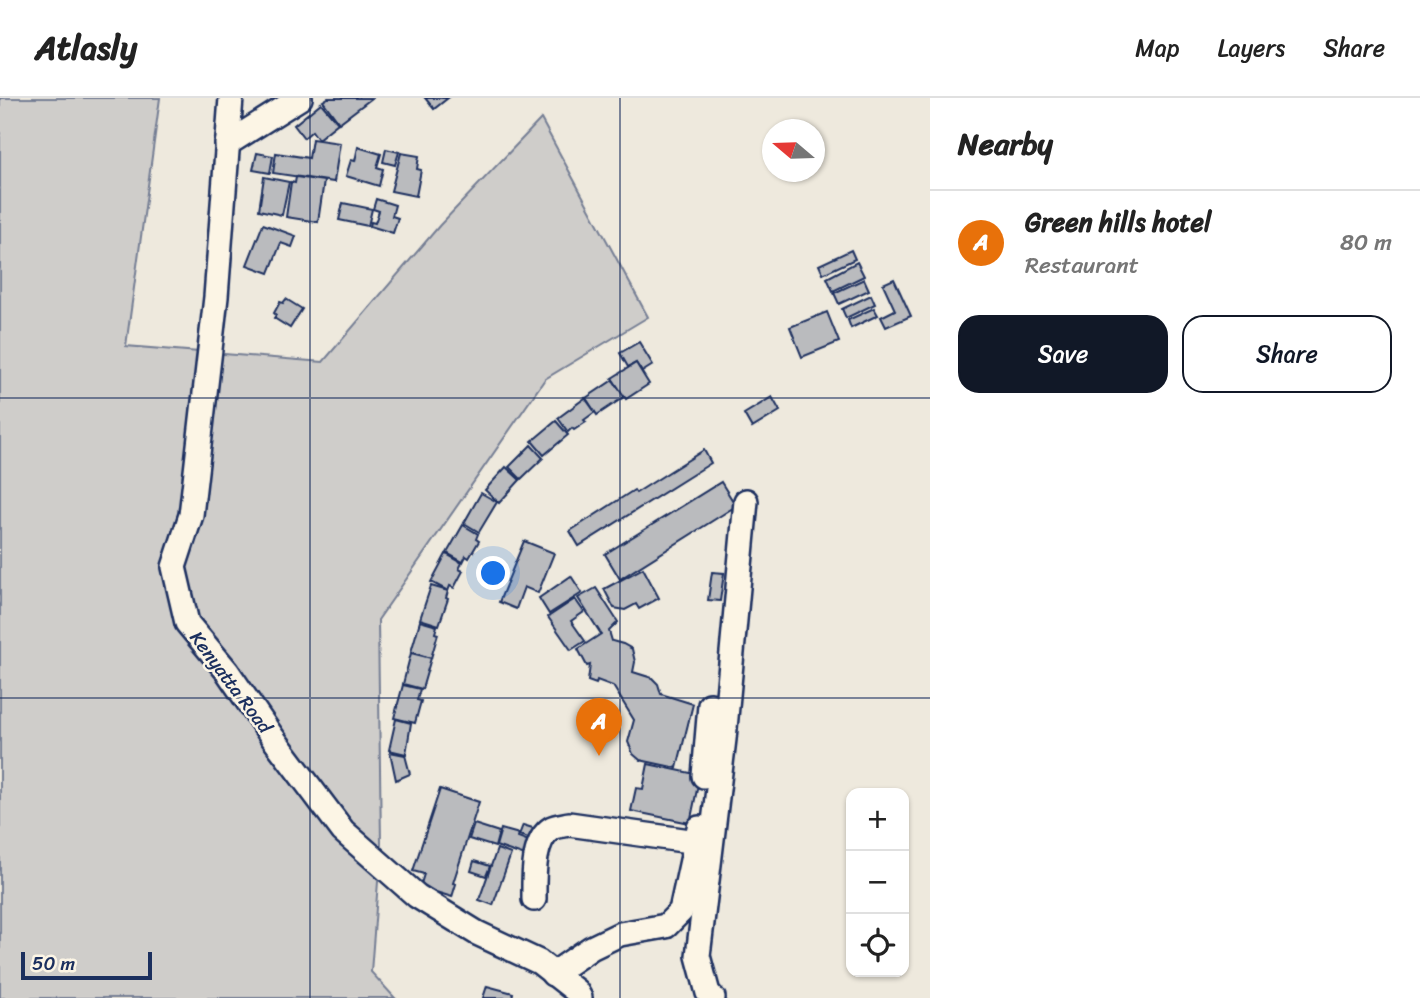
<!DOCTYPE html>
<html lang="en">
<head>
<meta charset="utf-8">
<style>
  body { margin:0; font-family:Sriracha,sans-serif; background:#f2f2f2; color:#222 }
  .controls { position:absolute; right:21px; bottom:21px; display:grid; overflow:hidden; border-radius:14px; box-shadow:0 2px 5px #0004 }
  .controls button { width:63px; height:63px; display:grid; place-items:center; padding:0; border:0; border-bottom:2px solid #e0e0e0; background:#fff; color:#222; font:35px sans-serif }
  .compass { position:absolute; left:762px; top:21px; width:63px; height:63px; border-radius:50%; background:#fff; box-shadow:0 2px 5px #0004; rotate:289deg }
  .scale { position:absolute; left:21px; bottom:18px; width:131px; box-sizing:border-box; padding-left:7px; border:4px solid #1b2f5e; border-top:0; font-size:19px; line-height:24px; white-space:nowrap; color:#1b2f5e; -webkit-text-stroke:5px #fcf5e5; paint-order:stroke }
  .you { position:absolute; left:494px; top:476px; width:24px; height:24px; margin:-18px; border:5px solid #fff; border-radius:50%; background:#1a73e8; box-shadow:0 0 0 10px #1a73e833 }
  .badge { display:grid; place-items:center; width:46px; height:46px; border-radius:50%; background:#111827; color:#fff; font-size:23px; font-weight:700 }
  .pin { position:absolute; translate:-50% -58px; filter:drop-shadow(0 2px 4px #0008) }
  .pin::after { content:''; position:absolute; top:37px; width:24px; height:21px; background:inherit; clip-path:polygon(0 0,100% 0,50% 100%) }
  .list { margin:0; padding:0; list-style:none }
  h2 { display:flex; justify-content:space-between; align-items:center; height:91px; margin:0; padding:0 28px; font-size:30px }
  h2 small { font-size:23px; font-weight:400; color:#767676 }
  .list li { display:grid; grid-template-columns:46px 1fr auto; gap:21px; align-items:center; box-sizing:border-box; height:105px; padding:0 28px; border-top:2px solid #e0e0e0 }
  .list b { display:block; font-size:26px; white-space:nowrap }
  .list p { margin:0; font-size:23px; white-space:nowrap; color:#767676 }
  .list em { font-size:23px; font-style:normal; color:#767676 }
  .actions { display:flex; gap:14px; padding:21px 28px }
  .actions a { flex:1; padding:16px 0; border:2px solid #111827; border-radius:21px; text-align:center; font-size:24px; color:#111827 }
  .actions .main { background:#111827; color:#fff }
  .icon { flex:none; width:38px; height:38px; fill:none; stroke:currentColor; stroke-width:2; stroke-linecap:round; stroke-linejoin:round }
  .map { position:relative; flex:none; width:930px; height:900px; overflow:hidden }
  header { display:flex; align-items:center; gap:42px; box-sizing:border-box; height:98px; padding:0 35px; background:#fff; border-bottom:2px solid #e0e0e0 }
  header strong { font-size:33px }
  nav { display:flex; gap:38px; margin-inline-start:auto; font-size:24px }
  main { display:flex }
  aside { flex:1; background:#fff }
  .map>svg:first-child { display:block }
  .green { fill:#cfcdca; stroke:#757e94; stroke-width:2 }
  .building { fill:#babbbe; stroke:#1b2f5e; stroke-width:2 }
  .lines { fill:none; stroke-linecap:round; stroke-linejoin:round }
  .minor-casing { stroke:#1b2f5e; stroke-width:28 }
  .minor { stroke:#fcf5e5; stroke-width:23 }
  .grid { fill:none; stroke:#1b2f5e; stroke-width:2; stroke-opacity:0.55 }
  .labels { text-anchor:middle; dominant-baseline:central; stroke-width:5; stroke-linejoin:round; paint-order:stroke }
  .street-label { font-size:19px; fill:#1b2f5e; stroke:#fcf5e5 }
</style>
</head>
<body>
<header>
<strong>Atlasly</strong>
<nav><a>Map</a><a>Layers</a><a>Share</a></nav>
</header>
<main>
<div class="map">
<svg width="930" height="900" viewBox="0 0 930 900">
  <rect width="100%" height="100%" fill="#eee9dd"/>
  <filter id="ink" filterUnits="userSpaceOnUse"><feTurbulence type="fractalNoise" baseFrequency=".0143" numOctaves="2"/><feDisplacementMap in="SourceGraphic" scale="14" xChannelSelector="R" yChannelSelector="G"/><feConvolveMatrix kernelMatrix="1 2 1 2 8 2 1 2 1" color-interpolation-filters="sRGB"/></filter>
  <g filter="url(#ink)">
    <!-- green -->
    <polygon class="green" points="0,0 160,0 126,248 323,264 440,127 541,21 648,219 545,281 378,522 381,745 371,874 395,900 0,900"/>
    <!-- building -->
    <g class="building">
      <polygon points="328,0 372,0 339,25 323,3"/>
      <polygon points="425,0 448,0 434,11"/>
      <polygon points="321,5 338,25 318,41 312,33 304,40 294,27"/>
      <polygon points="312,41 340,45 334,84 273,75 276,55 309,60"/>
      <polygon points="358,49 381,56 377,69 383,71 379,88 346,78 351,62 355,63"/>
      <polygon points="386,51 399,54 395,67 383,64"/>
      <polygon points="257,55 273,58 270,75 253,72"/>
      <polygon points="401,55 419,58 417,71 421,72 416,98 391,93"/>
      <polygon points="264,79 289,84 282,117 259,112"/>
      <polygon points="296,79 324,83 318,124 286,119 291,84 295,85"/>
      <polygon points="376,101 395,107 392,118 398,120 393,135 370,128 371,124 375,125 379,113 373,111"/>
      <polygon points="343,105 372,111 368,128 339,122"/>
      <polygon points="263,126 296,138 292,149 281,145 269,175 247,167"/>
      <polygon points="851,152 855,161 823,176 819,167"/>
      <polygon points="857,164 864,178 833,193 827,180"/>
      <polygon points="864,181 869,192 839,206 834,195"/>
      <polygon points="894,181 911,218 886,229 881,219 895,212 883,186"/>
      <polygon points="871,197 875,206 846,220 842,211"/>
      <polygon points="286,201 302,211 290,230 274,220 276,217 274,215 280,204 283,205"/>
      <polygon points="874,210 878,217 851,230 848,222"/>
      <polygon points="827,214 839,244 802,259 790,229"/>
      <polygon points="639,244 653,267 642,274 636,265 628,269 620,255"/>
      <polygon points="636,265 649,286 626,301 612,280"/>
      <polygon points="613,282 624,299 597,317 586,300"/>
      <polygon points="772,299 780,313 752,330 744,316"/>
      <polygon points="585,300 595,314 584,322 586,324 574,332 572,330 568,334 558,320"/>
      <polygon points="556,323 568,337 544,357 532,343"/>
      <polygon points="531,347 543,360 521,381 509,369"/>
      <polygon points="704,352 711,365 579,448 570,433 634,392 636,395"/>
      <polygon points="506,369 520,382 499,405 485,392"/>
      <polygon points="721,384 736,408 620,481 605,456"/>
      <polygon points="481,395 497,404 479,434 464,425"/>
      <polygon points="463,427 478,436 476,441 479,443 469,460 466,458 463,464 447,455"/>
      <polygon points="524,443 554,455 538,495 524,489 516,511 499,504"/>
      <polygon points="446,456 462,465 459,471 463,473 454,490 450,488 448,493 431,484"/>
      <polygon points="643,470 659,500 639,511 636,506 625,512 614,510 604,491"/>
      <polygon points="712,474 724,475 720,503 708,502"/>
      <polygon points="571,478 582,495 549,516 539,500"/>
      <polygon points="431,488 448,493 446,500 448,501 439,527 420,521"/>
      <polygon points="596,490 618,524 609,533 612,543 623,546 632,551 635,564 633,574 652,580 658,586 661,596 693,606 677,670 640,662 633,656 628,644 634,622 613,588 597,582 596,586 588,583 590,567 587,568 578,551 601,536 578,500"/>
      <polygon points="575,501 584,514 571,523 585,543 571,552 548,519"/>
      <polygon points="420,523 437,528 435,535 438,536 431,560 411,554"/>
      <polygon points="411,555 431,560 422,591 403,586"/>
      <polygon points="403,587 420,591 417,602 421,603 415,625 394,620"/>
      <polygon points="396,621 411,625 406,656 389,652"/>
      <polygon points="390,654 405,657 410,676 396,682"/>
      <polygon points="648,666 700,677 690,725 631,713 636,690 643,691"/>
      <polygon points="440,691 479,704 453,785 456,786 452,799 420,789 424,776 413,773"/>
      <polygon points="474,726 499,734 495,749 469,741"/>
      <polygon points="523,727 536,731 532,741 519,737"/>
      <polygon points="501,731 519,736 518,739 529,743 525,758 496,748"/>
      <polygon points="497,751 511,756 493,807 479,802"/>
      <polygon points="474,763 490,768 486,778 471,773"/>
      <polygon points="487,888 513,895 512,900 483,900"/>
    </g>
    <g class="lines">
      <defs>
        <g id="minor">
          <polyline points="231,0 216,199 191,417 174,469 187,525 227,573 273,640 343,733 417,798 477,835 539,864 576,893 580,900"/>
          <polyline points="227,46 300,0"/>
          <polyline points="704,678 710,607"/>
          <path d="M534 801C534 780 532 742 552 730 556 728 565 727 569 726L697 744"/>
          <polyline points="553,876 591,850 620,836 666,828 681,813 699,730"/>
          <polyline points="713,900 708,895 698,858 724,641 746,403"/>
        </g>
      </defs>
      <!-- minor casing -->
      <use href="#minor" class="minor-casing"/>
      <!-- minor -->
      <use href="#minor" class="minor"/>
    </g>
  </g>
  <!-- grid -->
  <path class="grid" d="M310 0V900M620 0V900M0 300H930M0 600H930"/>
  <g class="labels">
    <!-- street labels -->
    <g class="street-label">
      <text transform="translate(231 584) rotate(53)">Kenyatta Road</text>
    </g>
  </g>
</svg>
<div class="controls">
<button>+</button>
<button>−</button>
<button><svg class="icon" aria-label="locate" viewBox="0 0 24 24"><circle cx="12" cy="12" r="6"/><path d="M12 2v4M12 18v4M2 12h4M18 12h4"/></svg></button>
</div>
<svg class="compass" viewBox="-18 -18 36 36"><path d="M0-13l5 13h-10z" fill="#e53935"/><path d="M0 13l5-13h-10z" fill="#767676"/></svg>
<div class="scale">50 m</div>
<div class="you"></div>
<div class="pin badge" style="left:599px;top:658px;background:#e8710a">A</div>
</div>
<aside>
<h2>Nearby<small></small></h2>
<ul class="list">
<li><span class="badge" style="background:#e8710a">A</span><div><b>Green hills hotel</b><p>Restaurant</p></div><em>80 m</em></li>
</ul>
<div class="actions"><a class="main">Save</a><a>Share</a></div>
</aside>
</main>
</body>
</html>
